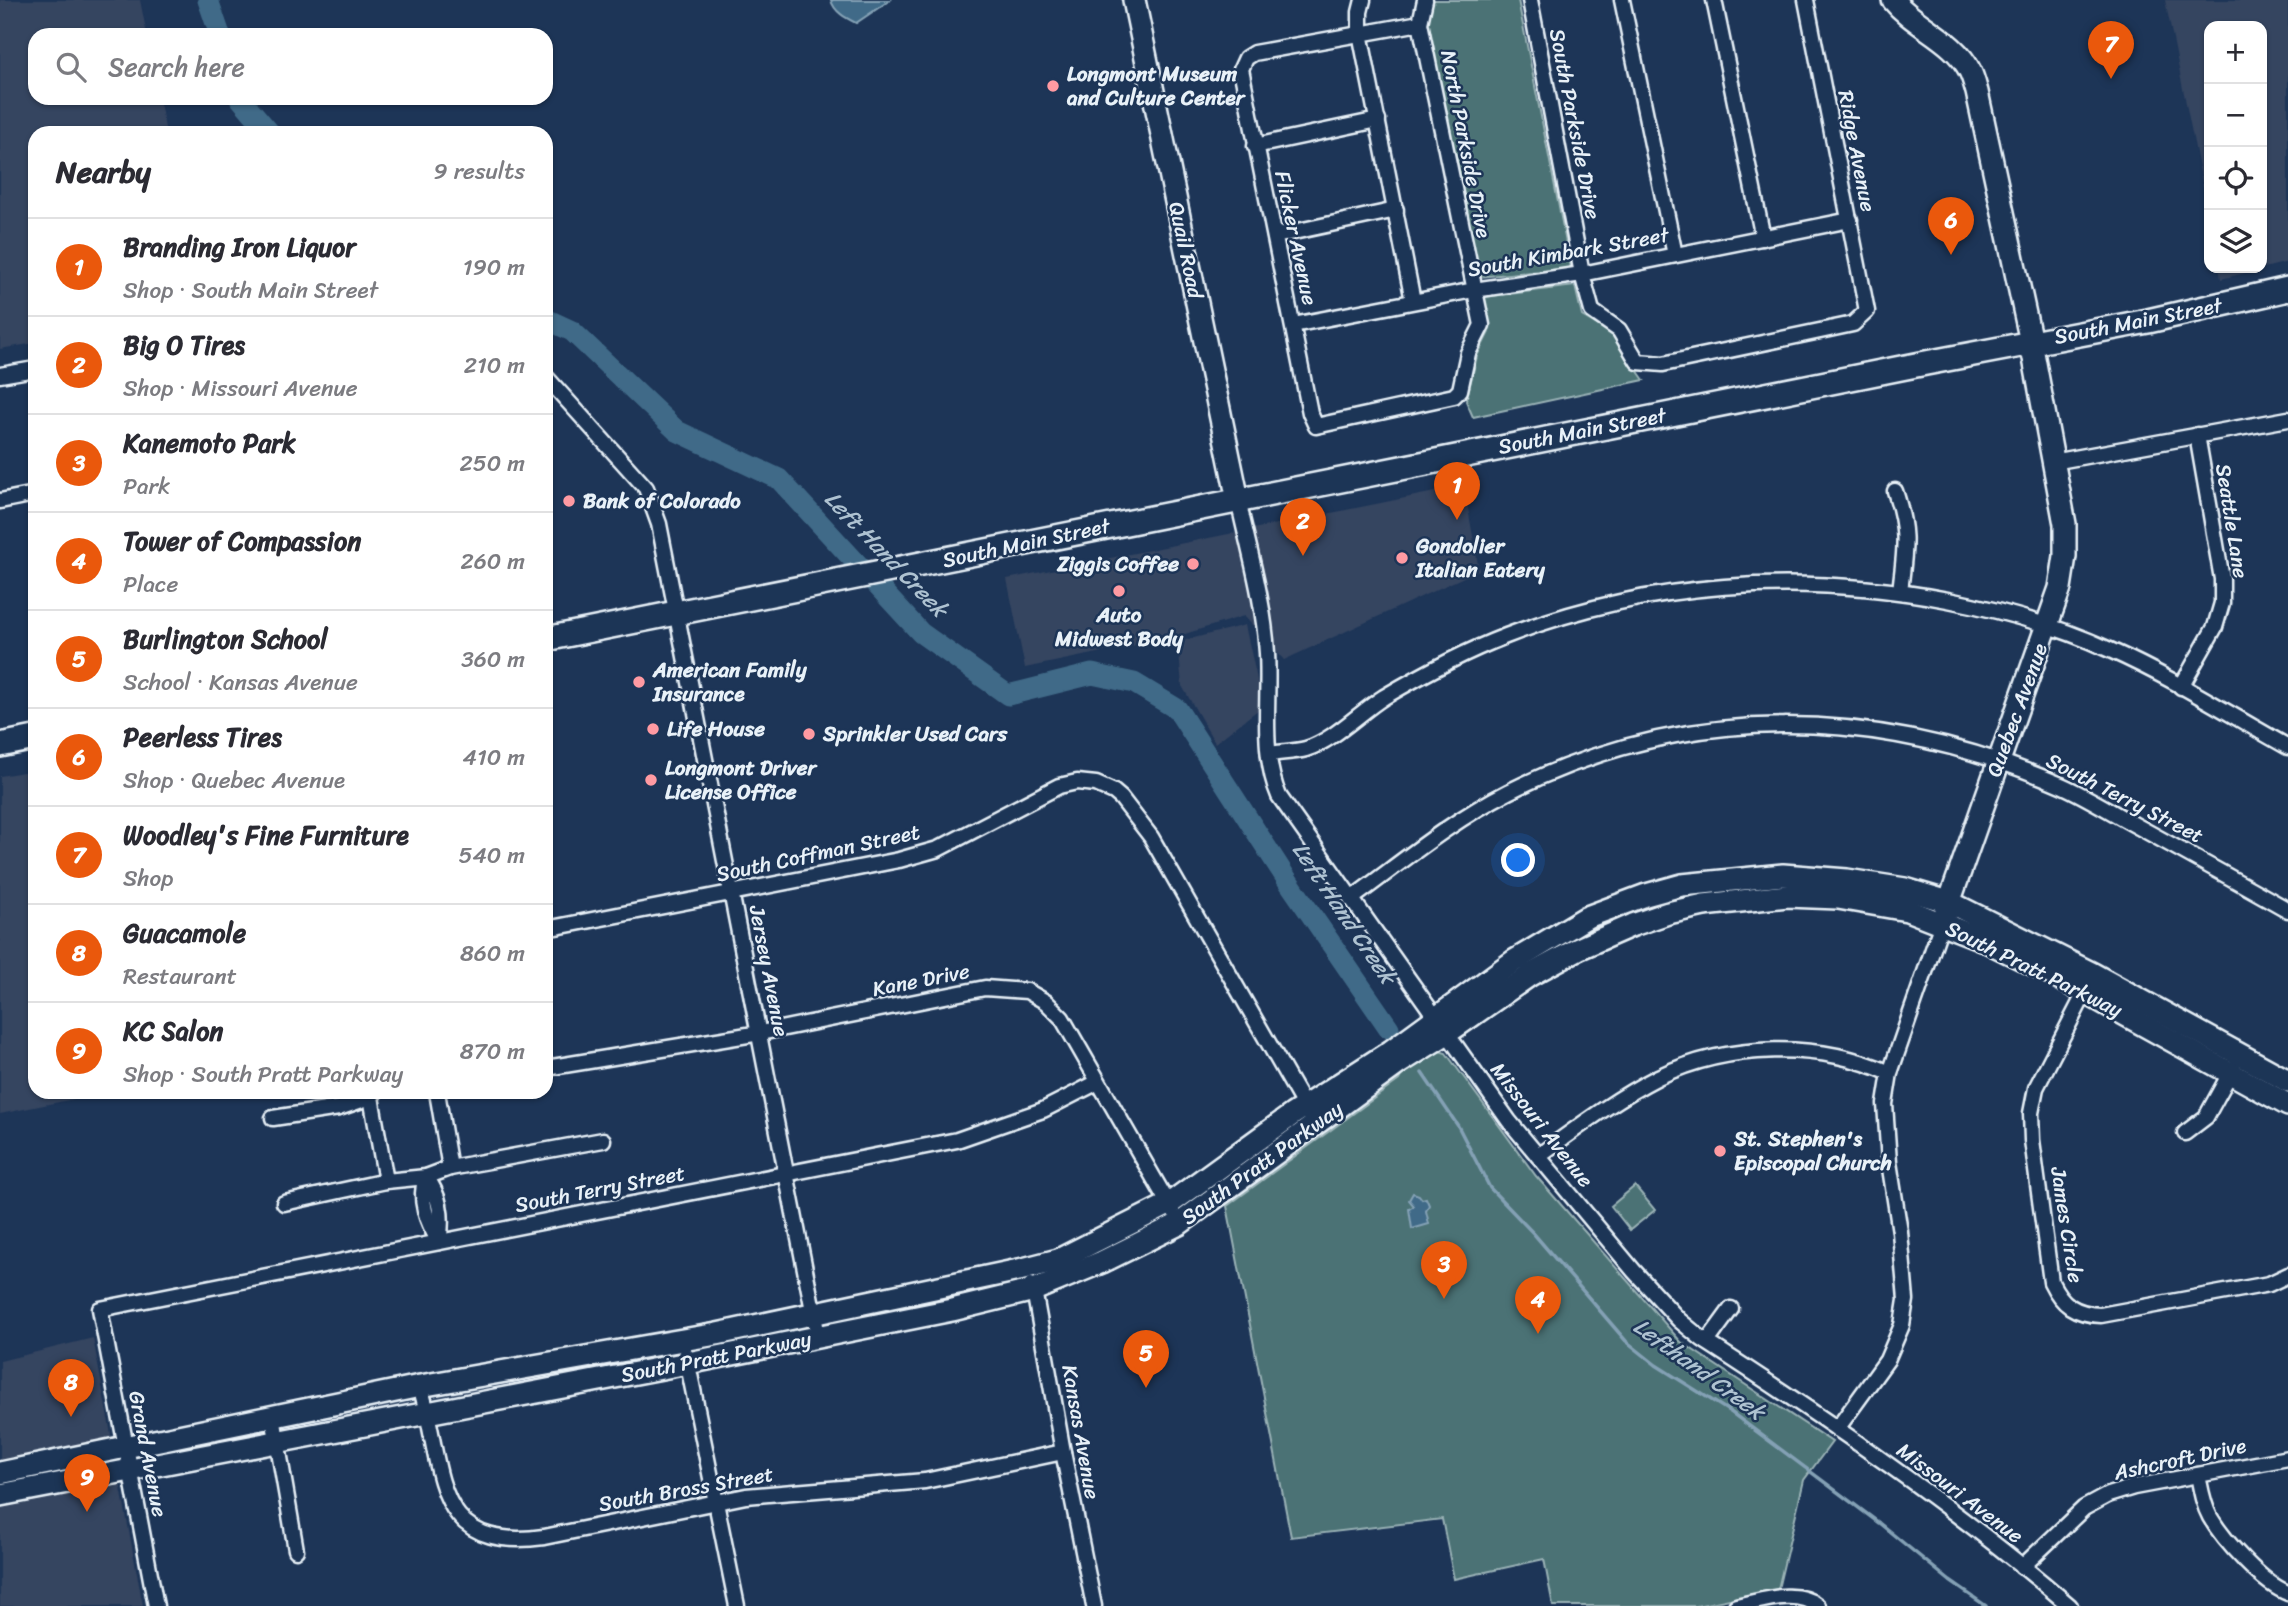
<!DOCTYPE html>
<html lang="en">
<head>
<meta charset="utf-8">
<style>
  body { margin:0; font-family:Sriracha,sans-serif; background:#f2f2f3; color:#2b2b33 }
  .controls { position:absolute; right:21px; top:21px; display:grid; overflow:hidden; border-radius:14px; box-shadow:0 2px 5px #0004 }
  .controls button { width:63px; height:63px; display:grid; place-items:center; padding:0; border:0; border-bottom:2px solid #e1e1e2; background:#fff; color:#2b2b33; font:35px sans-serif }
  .you { position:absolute; left:1519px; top:861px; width:24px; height:24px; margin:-18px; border:5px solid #fff; border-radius:50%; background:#1a73e8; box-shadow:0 0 0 10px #1a73e833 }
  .badge { display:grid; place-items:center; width:46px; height:46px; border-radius:50%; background:#ea580c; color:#fff; font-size:23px; font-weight:700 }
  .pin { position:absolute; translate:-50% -58px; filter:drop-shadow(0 2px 4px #0008) }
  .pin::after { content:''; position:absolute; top:37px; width:24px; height:21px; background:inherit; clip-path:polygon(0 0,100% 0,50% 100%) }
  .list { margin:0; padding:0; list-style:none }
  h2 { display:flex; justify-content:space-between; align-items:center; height:91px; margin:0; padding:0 28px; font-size:30px }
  h2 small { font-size:23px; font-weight:400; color:#7c7c81 }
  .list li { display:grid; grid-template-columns:46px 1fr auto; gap:21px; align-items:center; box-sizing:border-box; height:98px; padding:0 28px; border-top:2px solid #e1e1e2 }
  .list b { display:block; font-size:26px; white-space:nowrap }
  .list p { margin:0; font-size:23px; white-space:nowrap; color:#7c7c81 }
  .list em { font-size:23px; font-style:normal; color:#7c7c81 }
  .icon { flex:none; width:38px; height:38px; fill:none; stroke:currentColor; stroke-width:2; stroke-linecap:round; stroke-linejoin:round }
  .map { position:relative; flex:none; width:2288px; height:1606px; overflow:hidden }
  .search { position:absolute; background:#fff; box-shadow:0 2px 5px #0004; left:28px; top:28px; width:525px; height:77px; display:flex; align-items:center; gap:18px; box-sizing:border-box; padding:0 24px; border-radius:21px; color:#7c7c81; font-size:26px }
  .panel { position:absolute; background:#fff; box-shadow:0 2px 5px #0004; left:28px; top:126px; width:525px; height:973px; border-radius:21px }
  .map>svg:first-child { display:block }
  .built { fill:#344460 }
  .green { fill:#4b7275; stroke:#9ab2b6; stroke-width:2 }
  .water { fill:#416b88; stroke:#84a1b5; stroke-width:2 }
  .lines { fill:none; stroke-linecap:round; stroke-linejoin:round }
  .stream { stroke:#84a1b5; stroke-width:3.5 }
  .river { stroke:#416b88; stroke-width:21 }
  .street-casing { stroke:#e8f1f8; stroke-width:19 }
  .secondary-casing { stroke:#e8f1f8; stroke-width:26 }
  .primary-casing { stroke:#e8f1f8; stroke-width:28 }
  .street { stroke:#1d3557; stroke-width:14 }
  .secondary { stroke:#1d3557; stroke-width:21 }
  .primary { stroke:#1d3557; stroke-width:23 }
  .poi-dot { fill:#ff9aa2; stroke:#1d3557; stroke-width:2.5 }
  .labels { text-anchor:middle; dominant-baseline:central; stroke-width:5; stroke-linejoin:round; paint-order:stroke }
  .poi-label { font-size:21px; font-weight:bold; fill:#e8f1f8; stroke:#1d3557; text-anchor:start }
  .street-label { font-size:21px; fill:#e8f1f8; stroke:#1d3557 }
  .water-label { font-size:23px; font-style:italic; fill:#aec2d1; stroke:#1d3557 }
</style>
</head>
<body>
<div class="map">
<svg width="2288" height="1606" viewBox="0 0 2288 1606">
  <rect width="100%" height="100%" fill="#1d3557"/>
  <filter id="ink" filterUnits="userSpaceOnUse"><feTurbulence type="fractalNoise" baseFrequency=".0143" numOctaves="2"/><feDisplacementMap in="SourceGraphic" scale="14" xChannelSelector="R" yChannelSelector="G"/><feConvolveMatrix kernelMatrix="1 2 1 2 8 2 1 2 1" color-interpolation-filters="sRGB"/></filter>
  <g filter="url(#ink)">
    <!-- built -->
    <g class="built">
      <polygon points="0,0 140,0 147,35 35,35 35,98 159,98 166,133 35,133 35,343 0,349"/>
      <polygon points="2165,0 2288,0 2288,262 2221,279 2219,268 2262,268 2262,26 2209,26 2209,217"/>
      <polygon points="1464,486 1479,570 1284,660 1244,616 1175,637 1025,668 1007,579"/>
      <polygon points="1245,625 1263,706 1215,743 1182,686 1178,642"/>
      <polygon points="35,770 35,1092 108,1092 0,1114 0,776"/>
      <polygon points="93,1338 143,1606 0,1606 0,1361"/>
    </g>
    <!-- green -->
    <g class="green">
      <polygon points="1431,0 1518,0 1571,268 1479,277 1429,29 1427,10"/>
      <polygon points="1575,286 1582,316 1611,333 1644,380 1473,417 1466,401 1477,356 1489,332 1483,297"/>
      <path d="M1439 1051 1446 1053 1536 1176 1681 1342 1832 1442 1804 1480 1778 1589 1696 1606H1553L1544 1559 1454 1579 1442 1519 1291 1537 1227 1206 1399 1080C1407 1063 1422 1057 1439 1051Z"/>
      <polygon points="1635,1186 1655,1210 1630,1230 1611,1206"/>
    </g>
    <!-- water -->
    <g class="water">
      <path d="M831 0H890L856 23C846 18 834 12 831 0Z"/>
      <polygon points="1413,1193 1419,1195 1422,1199 1426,1198 1429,1205 1426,1211 1429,1224 1412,1229 1409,1209 1414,1206 1409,1200"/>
    </g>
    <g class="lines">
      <!-- stream -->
      <polyline class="stream" points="1422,1073 1458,1126 1490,1188 1534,1234 1626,1341 1656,1365 1732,1413 1879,1523 1950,1581 1986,1606"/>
      <!-- river -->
      <g class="river">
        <polyline points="208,0 220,35"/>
        <polyline points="240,98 270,133"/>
        <polyline points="546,319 572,331 677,431 779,479 921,633 1008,695 1092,674 1134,683 1177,709 1288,881 1389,1028"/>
      </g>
      <defs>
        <g id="street">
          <polyline points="1363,0 1360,12 1360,33 1413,301"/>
          <polyline points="1530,0 1582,274 1592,311 1619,330 1638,362 1663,364 1853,324 1867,311 1806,0"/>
          <polyline points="1622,0 1675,255"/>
          <polyline points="1714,0 1763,238"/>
          <polyline points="1420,23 1254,53 1246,58 1241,69 1310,413 1316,426 1454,396 1460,390 1468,353 1482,325 1420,23 1425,0"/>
          <polyline points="1255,146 1378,120"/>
          <polyline points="1275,236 1396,210"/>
          <polyline points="1293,325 1474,290 1582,274 1850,220"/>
          <polyline points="0,375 35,369"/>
          <polyline points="546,377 646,488 659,524 818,1336"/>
          <polyline points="2053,462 2288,419"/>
          <path d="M1895 491C1909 533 1905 549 1900 591"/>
          <path d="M1238 500C1249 550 1264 602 1267 653 1270 700 1260 752 1279 796L1509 1121 1634 1271 1679 1320 1702 1339C1829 1421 1955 1507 2070 1606"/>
          <polyline points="0,501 35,494"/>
          <polyline points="2181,687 2215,627 2222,603 2222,579 2197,435"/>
          <path d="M1269 754C1281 752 1295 752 1306 749 1333 741 1360 712 1384 697 1423 674 1464 652 1506 636 1648 581 1799 572 1948 600 2004 611 2058 626 2110 650 2171 677 2229 714 2288 747"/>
          <path d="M1351 899C1402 862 1451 821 1508 792 1688 702 1877 706 2061 785 2086 796 2111 812 2135 825 2186 853 2237 881 2288 910"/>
          <polyline points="546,929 899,860 938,849 1059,786 1077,782 1096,784 1114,792 1121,798 1151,837 1309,1114"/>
          <path d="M2089 985 2036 1088 2031 1113 2032 1140 2051 1282C2062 1305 2075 1314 2101 1315L2269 1284 2288 1275"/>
          <polyline points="546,1068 760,1033 985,988 1027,991 1046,1002 1062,1018 1172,1210"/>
          <polyline points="375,1092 371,1097 386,1181"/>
          <polyline points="437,1092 450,1168"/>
          <polyline points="273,1118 339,1108 371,1097"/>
          <polyline points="2185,1133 2206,1117 2233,1068"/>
          <path d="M1538 1156C1577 1128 1615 1099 1658 1077 1728 1043 1819 1041 1890 1073"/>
          <path d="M426 1177C441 1196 443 1219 439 1242 427 1222 418 1200 426 1177Z"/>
          <polyline points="284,1203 386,1181 426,1177 450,1168 603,1140"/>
          <polyline points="1031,1285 1034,1290 1063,1452 1094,1606"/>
          <polyline points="1707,1342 1731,1309"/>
          <polyline points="686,1355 737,1606"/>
          <path d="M420 1386C445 1467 428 1553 544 1537L746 1496 925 1481 1063 1452"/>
          <polyline points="273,1417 296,1550"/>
          <polyline points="1837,1429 1887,1360 1902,1325 1906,1300 1900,1232 1889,1162 1885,1104 1890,1073 1942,923"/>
          <path d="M2198 1475C2201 1490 2203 1504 2210 1517 2224 1541 2263 1584 2288 1593"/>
          <polyline points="2022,1567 2084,1508 2108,1495 2134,1487 2288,1458"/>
          <polyline points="156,1606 100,1309 957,1140 1043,1110 1098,1082"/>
          <path d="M1736 1606C1762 1601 1796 1588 1818 1606"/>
        </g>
        <g id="secondary">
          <polyline points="1134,0 1238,500"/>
          <path d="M1893 0C1915 27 1954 39 1970 71 1973 77 1975 85 1977 92L2031 342 2065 524V556L2060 588 1945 914"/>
          <polyline points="0,1473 420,1386 717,1334 1019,1270 1058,1260 1169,1204 1293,1114 1391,1051 1514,961 1587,917 1646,895 1682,885 1783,875 1847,880 1905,889 1949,902 2093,974 2288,1081"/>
          <polyline points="0,1495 688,1363 952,1310 1034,1290 1102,1262 1179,1224 1399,1063 1447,1033 1530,975 1578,949 1633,925 1668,913 1704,905 1787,896 1838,898 1907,910 1986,941 2048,972 2288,1105"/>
        </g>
        <g id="primary">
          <polyline points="546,639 1926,363 2148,321 2288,289"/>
          <polyline points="0,745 35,738"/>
        </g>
      </defs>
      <!-- street casing -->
      <use href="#street" class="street-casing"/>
      <!-- secondary casing -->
      <use href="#secondary" class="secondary-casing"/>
      <!-- primary casing -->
      <use href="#primary" class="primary-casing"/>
      <!-- street -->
      <use href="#street" class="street"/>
      <!-- secondary -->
      <use href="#secondary" class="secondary"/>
      <!-- primary -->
      <use href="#primary" class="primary"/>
    </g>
  </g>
  <!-- markers -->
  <g class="poi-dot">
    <circle cx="1053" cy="86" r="7"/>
    <circle cx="569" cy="501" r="7"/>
    <circle cx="1402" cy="558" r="7"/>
    <circle cx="1193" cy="564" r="7"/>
    <circle cx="1119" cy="591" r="7"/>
    <circle cx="639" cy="682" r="7"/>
    <circle cx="653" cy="729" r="7"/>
    <circle cx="809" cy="734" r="7"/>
    <circle cx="651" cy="780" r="7"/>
    <circle cx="1720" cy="1151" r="7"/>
  </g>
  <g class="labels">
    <!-- poi labels -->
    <g class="poi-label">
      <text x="1067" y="74">Longmont Museum<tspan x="1067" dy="24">and Culture Center</tspan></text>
      <text x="583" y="501">Bank of Colorado</text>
      <text x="1416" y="546">Gondolier<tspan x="1416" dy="24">Italian Eatery</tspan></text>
      <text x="1179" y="564" text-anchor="end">Ziggis Coffee</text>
      <text x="1119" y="615" text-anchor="middle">Auto<tspan x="1119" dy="24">Midwest Body</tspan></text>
      <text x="653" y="670">American Family<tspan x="653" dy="24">Insurance</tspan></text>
      <text x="667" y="729">Life House</text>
      <text x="823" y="734">Sprinkler Used Cars</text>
      <text x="665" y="768">Longmont Driver<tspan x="665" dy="24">License Office</tspan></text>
      <text x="1734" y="1139">St. Stephen's<tspan x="1734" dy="24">Episcopal Church</tspan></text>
    </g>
    <!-- street labels -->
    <g class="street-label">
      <text transform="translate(1575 124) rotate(79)">South Parkside Drive</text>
      <text transform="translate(1466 144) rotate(79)">North Parkside Drive</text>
      <text transform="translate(1857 151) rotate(79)">Ridge Avenue</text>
      <text transform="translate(1296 238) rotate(78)">Flicker Avenue</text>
      <text transform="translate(1186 250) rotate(78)">Quail Road</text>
      <text transform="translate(1568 252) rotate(-10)">South Kimbark Street</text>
      <text transform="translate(2138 321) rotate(-11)">South Main Street</text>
      <text transform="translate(1582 431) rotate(-11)">South Main Street</text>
      <text transform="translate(2232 521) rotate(81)">Seattle Lane</text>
      <text transform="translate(1026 543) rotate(-12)">South Main Street</text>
      <text transform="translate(2017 710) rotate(-70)">Quebec Avenue</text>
      <text transform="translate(2125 798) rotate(27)">South Terry Street</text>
      <text transform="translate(818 853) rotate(-12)">South Coffman Street</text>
      <text transform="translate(2034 969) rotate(26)">South Pratt Parkway</text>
      <text transform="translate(769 971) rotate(79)">Jersey Avenue</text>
      <text transform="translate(921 980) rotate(-11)">Kane Drive</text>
      <text transform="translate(1542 1125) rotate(52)">Missouri Avenue</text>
      <text transform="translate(1262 1163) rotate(-36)">South Pratt Parkway</text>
      <text transform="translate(600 1189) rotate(-11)">South Terry Street</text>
      <text transform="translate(2067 1225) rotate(81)">James Circle</text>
      <text transform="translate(716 1357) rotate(-11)">South Pratt Parkway</text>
      <text transform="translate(1081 1432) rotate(80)">Kansas Avenue</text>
      <text transform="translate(148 1454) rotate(79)">Grand Avenue</text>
      <text transform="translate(2180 1459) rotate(-12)">Ashcroft Drive</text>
      <text transform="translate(686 1489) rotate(-10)">South Bross Street</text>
      <text transform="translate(1960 1493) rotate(37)">Missouri Avenue</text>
    </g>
    <!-- water labels -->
    <g class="water-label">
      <text transform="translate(886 554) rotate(46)">Left Hand Creek</text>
      <text transform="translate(1344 913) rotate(56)">Left Hand Creek</text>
      <text transform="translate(1699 1369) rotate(36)">Lefthand Creek</text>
    </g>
  </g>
</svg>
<div class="controls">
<button>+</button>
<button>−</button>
<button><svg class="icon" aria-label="locate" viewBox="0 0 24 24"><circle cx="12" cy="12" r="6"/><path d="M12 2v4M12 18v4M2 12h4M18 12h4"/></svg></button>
<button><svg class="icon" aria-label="layers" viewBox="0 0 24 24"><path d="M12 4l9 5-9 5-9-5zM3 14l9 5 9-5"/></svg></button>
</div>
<div class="you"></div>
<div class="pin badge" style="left:1457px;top:520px">1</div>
<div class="pin badge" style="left:1303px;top:556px">2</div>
<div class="pin badge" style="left:1444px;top:1299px">3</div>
<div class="pin badge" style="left:1538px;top:1334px">4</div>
<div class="pin badge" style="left:1146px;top:1388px">5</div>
<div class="pin badge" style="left:1951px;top:255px">6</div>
<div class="pin badge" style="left:2111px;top:79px">7</div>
<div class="pin badge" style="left:71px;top:1417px">8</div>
<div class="pin badge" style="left:87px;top:1512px">9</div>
<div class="search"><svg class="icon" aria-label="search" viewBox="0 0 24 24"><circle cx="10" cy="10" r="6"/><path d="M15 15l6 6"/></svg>Search here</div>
<section class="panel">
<h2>Nearby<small>9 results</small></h2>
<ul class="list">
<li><span class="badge">1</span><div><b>Branding Iron Liquor</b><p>Shop · South Main Street</p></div><em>190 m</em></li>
<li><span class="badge">2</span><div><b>Big O Tires</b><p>Shop · Missouri Avenue</p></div><em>210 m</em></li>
<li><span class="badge">3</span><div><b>Kanemoto Park</b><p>Park</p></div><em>250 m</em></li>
<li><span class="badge">4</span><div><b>Tower of Compassion</b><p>Place</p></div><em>260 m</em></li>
<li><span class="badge">5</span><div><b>Burlington School</b><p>School · Kansas Avenue</p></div><em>360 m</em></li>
<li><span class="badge">6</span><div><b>Peerless Tires</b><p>Shop · Quebec Avenue</p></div><em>410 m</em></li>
<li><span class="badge">7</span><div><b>Woodley's Fine Furniture</b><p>Shop</p></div><em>540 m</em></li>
<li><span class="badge">8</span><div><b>Guacamole</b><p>Restaurant</p></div><em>860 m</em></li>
<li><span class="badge">9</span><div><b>KC Salon</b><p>Shop · South Pratt Parkway</p></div><em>870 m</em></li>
</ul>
</section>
</div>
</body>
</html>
